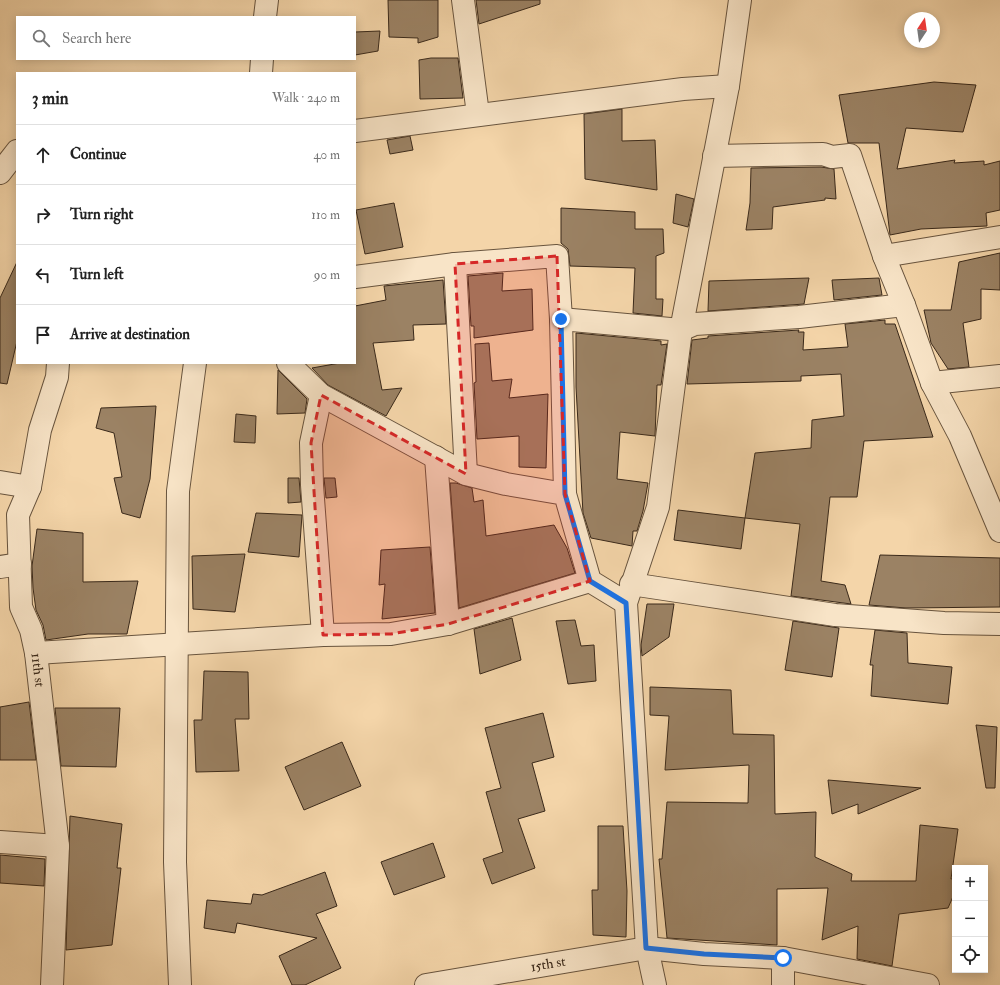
<!DOCTYPE html>
<html lang="en">
<head>
<meta charset="utf-8">
<style>
  body { margin:0; font-family:"IM FELL Double Pica",serif; background:#f2f2f2; color:#222 }
  .controls { position:absolute; right:12px; bottom:12px; display:grid; overflow:hidden; border-radius:0px; box-shadow:0 2px 10px #0003 }
  .controls button { width:36px; height:36px; display:grid; place-items:center; padding:0; border:0; border-bottom:1px solid #e0e0e0; background:#fff; color:#222; font:20px sans-serif }
  .compass { position:absolute; left:904px; top:12px; width:36px; height:36px; border-radius:50%; background:#fff; box-shadow:0 2px 10px #0003; rotate:13deg }
  .stop { position:absolute; width:12px; height:12px; margin:-9px; border:3px solid #1a73e8; border-radius:50%; background:#fff }
  .stop.end { background:#1a73e8; border-color:#fff; box-shadow:0 1px 4px #0008 }
  .list { margin:0; padding:0; list-style:none }
  h2 { display:flex; justify-content:space-between; align-items:center; height:52px; margin:0; padding:0 16px; font-size:17px }
  h2 small { font-size:13px; font-weight:400; color:#767676 }
  .list li { display:grid; grid-template-columns:26px 1fr auto; gap:12px; align-items:center; box-sizing:border-box; height:60px; padding:0 16px; border-top:1px solid #e0e0e0 }
  .list b { display:block; font-size:15px; white-space:nowrap }
  .list em { font-size:13px; font-style:normal; color:#767676 }
  .icon { flex:none; width:22px; height:22px; fill:none; stroke:currentColor; stroke-width:2; stroke-linecap:round; stroke-linejoin:round }
  .map { position:relative; flex:none; width:1000px; height:985px; overflow:hidden }
  .search { position:absolute; background:#fff; box-shadow:0 2px 10px #0003; left:16px; top:16px; width:340px; height:44px; display:flex; align-items:center; gap:10px; box-sizing:border-box; padding:0 14px; border-radius:0px; color:#767676; font-size:15px }
  .panel { position:absolute; background:#fff; box-shadow:0 2px 10px #0003; left:16px; top:72px; width:340px; height:292px; border-radius:0px }
  .map>svg:first-child { display:block }
  .building { fill:#9b8264; stroke:#3a291a }
  .lines { fill:none; stroke-linecap:round; stroke-linejoin:round }
  .minor-casing { stroke:#68543e; stroke-width:24 }
  .minor { stroke:#f8e4c7; stroke-width:22 }
  .route { stroke:#1a73e8; stroke-width:5 }
  .marked { fill:#d62828; fill-opacity:0.2; stroke:#d62828; stroke-width:3; stroke-dasharray:8 5; stroke-linejoin:round }
  .labels { text-anchor:middle; dominant-baseline:central; stroke-width:3.5; stroke-linejoin:round; paint-order:stroke }
  .street-label { font-size:14px; fill:#3a291a; stroke:#f8e4c7 }
</style>
</head>
<body>
<div class="map">
<svg width="1000" height="985" viewBox="0 0 1000 985">
  <rect width="100%" height="100%" fill="#f4d5a9"/>
  <filter id="stains"><feTurbulence type="fractalNoise" baseFrequency=".005" numOctaves="4"/><feColorMatrix values="0 0 0 0 .2 0 0 0 0 .09 0 0 0 0 .02 0 0 0 .5 -.17"/></filter>
  <radialGradient id="worn" r=".72"><stop offset=".6" stop-color="#630" stop-opacity="0"/><stop offset="1" stop-color="#630" stop-opacity=".3"/></radialGradient>
  <!-- building -->
  <g class="building">
    <polygon points="388,0 438,0 438,37 418,43 418,38 389,37"/>
    <polygon points="476,0 540,0 540,4 479,24"/>
    <polygon points="380,31 378,51 355,55 355,32"/>
    <polygon points="431,58 458,58 463,98 420,99 419,60"/>
    <polygon points="934,82 976,85 963,132 906,128 897,169 955,160 954,163 984,161 984,165 1000,161 1000,210 986,213 987,226 921,229 890,235 879,143 848,143 839,95"/>
    <polygon points="622,109 622,141 655,140 657,190 585,179 584,114"/>
    <polygon points="410,136 413,150 390,154 387,140"/>
    <polygon points="821,167 834,169 836,199 825,198 825,200 773,207 772,229 746,230 750,203 751,168"/>
    <polygon points="676,194 694,199 688,227 673,223"/>
    <polygon points="394,203 403,247 365,254 356,210"/>
    <polygon points="561,208 635,212 635,229 663,229 664,253 656,256 656,299 663,299 662,316 633,313 635,268 570,266 568,249 561,243"/>
    <polygon points="1000,253 1000,290 981,289 981,319 963,323 969,367 948,369 931,343 924,310 951,310 959,262"/>
    <polygon points="17,262 17,341 7,384 0,383 0,298"/>
    <polygon points="503,273 502,291 532,289 533,330 474,338 474,326 471,326 468,276"/>
    <polygon points="809,278 804,304 708,311 709,281"/>
    <polygon points="879,278 882,295 834,300 832,280"/>
    <polygon points="443,280 446,324 413,325 414,340 373,343 382,390 402,388 386,416 328,385 312,368 340,363 355,363 355,306 386,300 384,286"/>
    <polygon points="885,320 885,324 895,324 933,437 864,441 857,497 830,497 821,581 845,585 851,604 791,596 800,524 745,518 755,453 811,448 812,420 844,416 841,374 801,376 801,381 687,384 692,340 708,338 708,336 799,330 798,332 804,332 803,350 848,347 845,324"/>
    <polygon points="576,333 661,341 661,345 667,344 661,385 657,385 655,436 620,432 617,479 648,483 643,511 637,531 633,531 632,546 591,538 583,513 576,387"/>
    <polygon points="489,343 492,381 512,379 509,398 548,394 546,468 519,467 519,436 477,439 474,383 476,382 475,344"/>
    <polygon points="278,370 307,399 305,413 277,414"/>
    <polygon points="156,406 150,479 140,518 122,513 114,478 122,477 114,433 96,428 101,408"/>
    <polygon points="236,414 256,416 255,443 234,442"/>
    <polygon points="288,478 299,478 301,502 288,503"/>
    <polygon points="324,478 335,478 337,497 326,498"/>
    <polygon points="450,483 456,483 472,488 474,502 483,500 486,536 554,525 567,548 575,573 459,608"/>
    <polygon points="678,510 745,518 741,549 674,540"/>
    <polygon points="256,513 302,515 299,557 248,552"/>
    <polygon points="37,529 83,533 83,582 138,581 127,634 88,634 46,640 43,625 36,610 33,588 32,566"/>
    <polygon points="430,547 435,613 382,619 385,584 379,585 381,550"/>
    <polygon points="245,554 235,612 193,609 192,556"/>
    <polygon points="880,555 1000,558 1000,607 906,608 869,605"/>
    <polygon points="647,604 674,604 669,637 642,656 641,645"/>
    <polygon points="512,618 521,660 480,674 474,629"/>
    <polygon points="575,620 581,646 594,645 596,681 568,684 556,621"/>
    <polygon points="793,621 839,628 832,677 785,670"/>
    <polygon points="875,630 907,633 908,663 952,667 948,704 871,696 873,665 870,665"/>
    <polygon points="204,671 248,672 249,719 235,719 239,771 196,772 194,720 202,720"/>
    <polygon points="650,687 731,690 733,734 774,735 775,814 816,812 815,857 852,874 851,881 916,881 920,825 958,829 951,879 955,878 955,892 948,908 899,914 892,966 857,959 858,926 822,940 828,888 777,889 777,945 667,938 659,859 662,859 667,802 748,803 749,765 665,770 669,716 650,715"/>
    <polygon points="29,702 36,760 0,760 0,707"/>
    <polygon points="55,708 120,708 116,767 61,766"/>
    <polygon points="543,713 554,757 532,763 545,811 518,819 535,868 492,884 483,859 503,852 486,792 501,788 485,728"/>
    <polygon points="976,725 997,727 995,788 986,788"/>
    <polygon points="342,742 361,786 304,810 285,767"/>
    <polygon points="828,780 921,788 858,814 858,804 832,814"/>
    <polygon points="70,816 122,824 117,868 121,868 112,945 66,950"/>
    <polygon points="598,826 623,826 627,891 626,937 593,935 592,890 598,890"/>
    <polygon points="433,843 445,877 394,895 381,862"/>
    <polygon points="0,855 45,859 44,886 0,883"/>
    <polygon points="325,872 337,906 316,914 341,968 305,985 292,985 279,956 317,938 237,923 235,933 204,928 207,900 251,904 253,894 262,895"/>
  </g>
  <g class="lines">
    <defs>
      <g id="minor">
        <polyline points="463,0 478,114"/>
        <polyline points="265,17 267,0"/>
        <polyline points="261,73 262,59"/>
        <polyline points="355,131 683,89 728,86"/>
        <polyline points="714,156 823,154 832,157 850,155 884,256 904,305 932,383 960,436 1000,531"/>
        <polyline points="0,173 17,151"/>
        <polyline points="884,256 1000,237"/>
        <polyline points="455,264 466,474"/>
        <polyline points="355,277 455,264 557,256 561,319 565,494"/>
        <polyline points="561,319 681,330 695,324 799,317 904,305"/>
        <polyline points="288,363 321,395 466,474 506,484 565,494 590,581 626,603"/>
        <polyline points="932,383 1000,376"/>
        <polyline points="321,395 311,443 312,485 323,635"/>
        <polyline points="436,457 448,624"/>
        <polyline points="0,482 30,487"/>
        <polyline points="0,567 20,564"/>
        <polyline points="631,584 835,615 944,623 1000,624"/>
        <polyline points="36,653 323,635 391,634 448,624 590,581"/>
        <polyline points="0,842 58,846"/>
        <polyline points="783,958 783,985"/>
        <polyline points="52,985 58,846 36,653 31,630 21,607 18,515 30,487 40,430 57,377 58,363"/>
        <polyline points="180,985 175,862 178,491 195,363"/>
        <polyline points="426,985 647,948 704,954 783,958 928,985"/>
        <polyline points="655,985 647,948 626,603 658,507 681,330 728,86 740,0"/>
      </g>
    </defs>
    <!-- minor casing -->
    <use href="#minor" class="minor-casing"/>
    <!-- minor -->
    <use href="#minor" class="minor"/>
  </g>
  <g class="lines">
    <!-- route -->
    <polyline class="route" points="561,319 565,494 590,581 626,603 646,948 704,954 783,958"/>
  </g>
  <!-- marked area -->
  <path class="marked" d="M557 256 565 494 590 581 448 624 391 634 323 635 311 443 321 395 466 474 455 264Z"/>
  <g class="labels">
    <!-- street labels -->
    <g class="street-label">
      <text transform="translate(38 670) rotate(83)">11th st</text>
      <text transform="translate(548 964) rotate(-10)">15th st</text>
    </g>
  </g>
  <rect width="100%" height="100%" filter="url(#stains)"/>
  <rect width="100%" height="100%" fill="url(#worn)"/>
</svg>
<div class="controls">
<button>+</button>
<button>−</button>
<button><svg class="icon" aria-label="locate" viewBox="0 0 24 24"><circle cx="12" cy="12" r="6"/><path d="M12 2v4M12 18v4M2 12h4M18 12h4"/></svg></button>
</div>
<svg class="compass" viewBox="-18 -18 36 36"><path d="M0-13l5 13h-10z" fill="#e53935"/><path d="M0 13l5-13h-10z" fill="#767676"/></svg>
<div class="stop" style="left:783px;top:958px"></div>
<div class="stop end" style="left:561px;top:319px"></div>
<div class="search"><svg class="icon" aria-label="search" viewBox="0 0 24 24"><circle cx="10" cy="10" r="6"/><path d="M15 15l6 6"/></svg>Search here</div>
<section class="panel">
<h2>3 min<small>Walk · 240 m</small></h2>
<ul class="list">
<li><svg class="icon" aria-label="ahead" viewBox="0 0 24 24"><path d="M12 20V5M6 11l6-6 6 6"/></svg><div><b>Continue</b></div><em>40 m</em></li>
<li><svg class="icon" aria-label="right" viewBox="0 0 24 24"><path d="M7 20v-9h11M14 6l5 5-5 5"/></svg><div><b>Turn right</b></div><em>110 m</em></li>
<li><svg class="icon" aria-label="left" viewBox="0 0 24 24"><path d="M17 20v-9H6M10 6l-5 5 5 5"/></svg><div><b>Turn left</b></div><em>90 m</em></li>
<li><svg class="icon" aria-label="arrive" viewBox="0 0 24 24"><path d="M6 21V4h12l-3 4 3 4H6"/></svg><div><b>Arrive at destination</b></div></li>
</ul>
</section>
</div>
</body>
</html>
